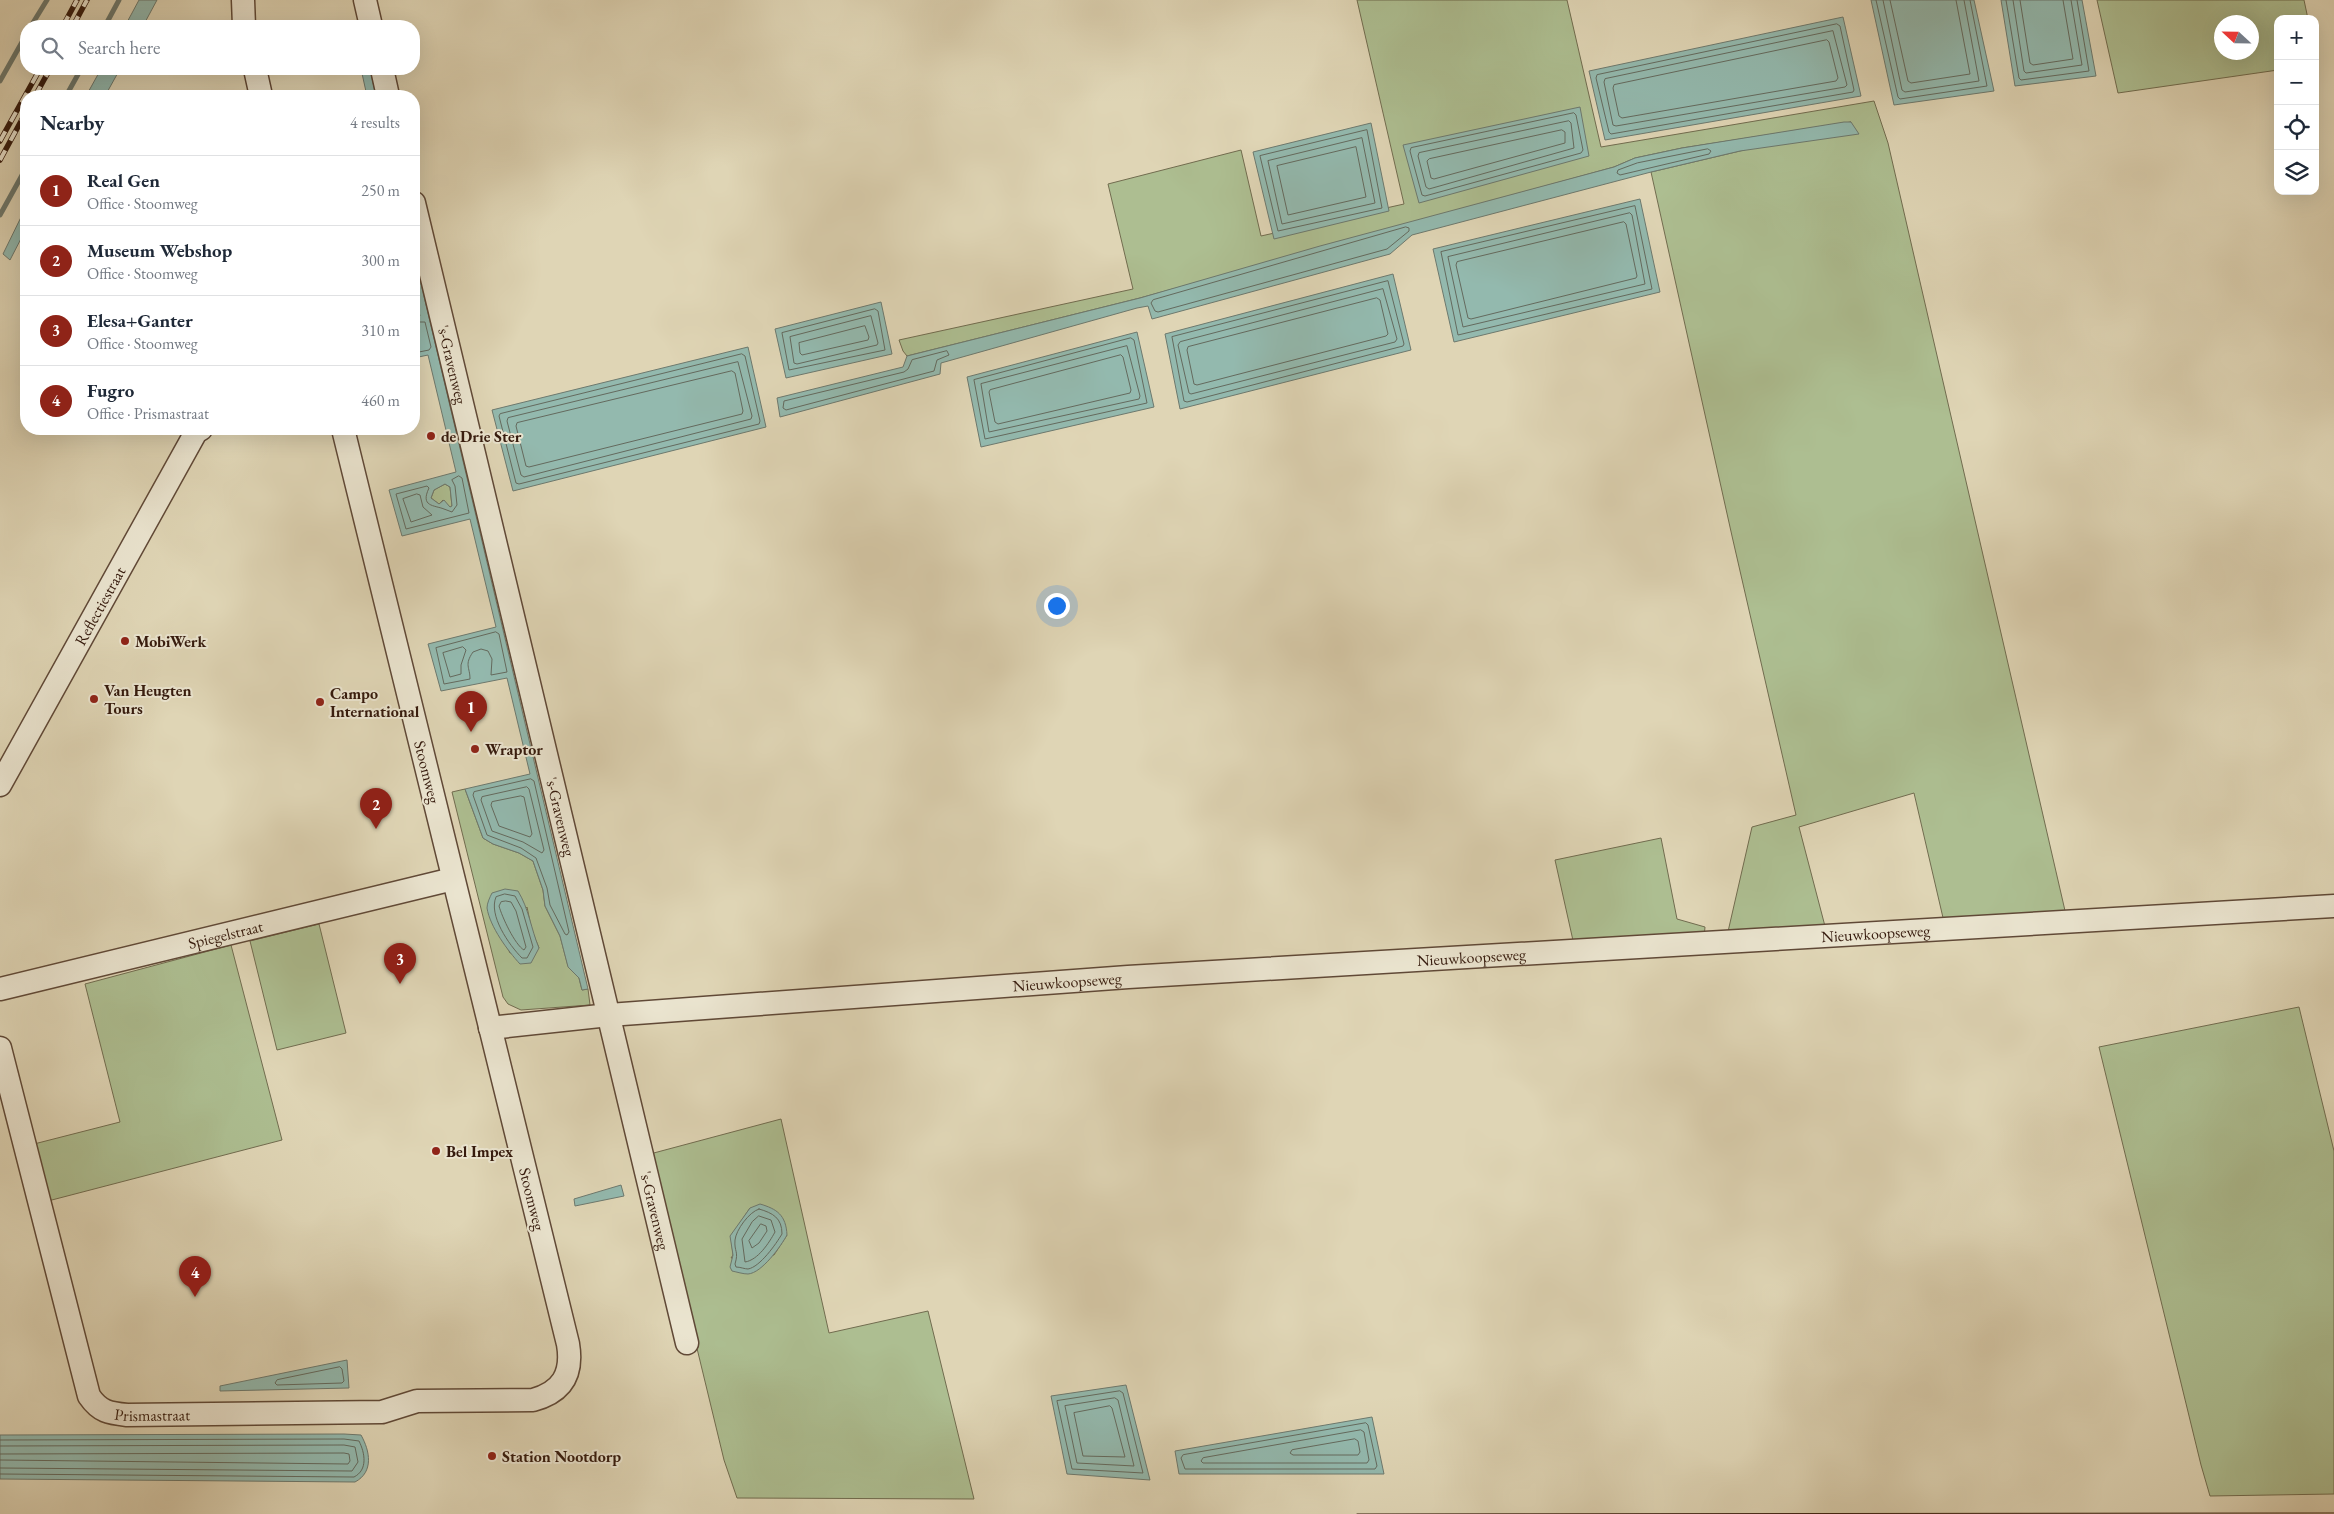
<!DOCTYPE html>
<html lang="en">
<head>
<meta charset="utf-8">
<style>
  body { margin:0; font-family:"EB Garamond",serif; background:#f2f2f3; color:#1f2937 }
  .controls { position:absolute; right:15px; top:15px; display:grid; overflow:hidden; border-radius:10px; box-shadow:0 5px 20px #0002 }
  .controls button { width:45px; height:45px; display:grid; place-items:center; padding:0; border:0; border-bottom:1px solid #e0e1e3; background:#fff; color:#1f2937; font:25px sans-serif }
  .compass { position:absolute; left:2214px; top:15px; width:45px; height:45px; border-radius:50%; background:#fff; box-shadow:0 5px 20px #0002; rotate:292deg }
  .you { position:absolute; left:1056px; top:605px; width:18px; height:18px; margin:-12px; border:4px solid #fff; border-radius:50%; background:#1a73e8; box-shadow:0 0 0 8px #1a73e833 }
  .badge { display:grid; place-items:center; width:32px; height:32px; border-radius:50%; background:#8f2418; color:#fff; font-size:16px; font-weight:700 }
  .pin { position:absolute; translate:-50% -41px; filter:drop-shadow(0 1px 2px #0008) }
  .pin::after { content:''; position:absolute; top:26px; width:18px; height:15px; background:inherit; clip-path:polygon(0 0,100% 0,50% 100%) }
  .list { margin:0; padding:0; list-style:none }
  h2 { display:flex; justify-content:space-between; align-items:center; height:65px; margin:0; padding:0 20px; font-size:21px }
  h2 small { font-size:16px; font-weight:400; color:#747a83 }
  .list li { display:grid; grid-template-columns:32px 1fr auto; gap:15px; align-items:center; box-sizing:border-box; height:70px; padding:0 20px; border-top:1px solid #e0e1e3 }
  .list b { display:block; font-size:19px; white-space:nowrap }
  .list p { margin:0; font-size:16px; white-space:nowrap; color:#747a83 }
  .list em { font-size:16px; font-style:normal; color:#747a83 }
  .icon { flex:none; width:28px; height:28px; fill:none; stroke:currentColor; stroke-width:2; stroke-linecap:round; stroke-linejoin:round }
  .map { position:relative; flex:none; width:2334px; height:1514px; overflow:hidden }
  .search { position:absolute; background:#fff; box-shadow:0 5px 20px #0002; left:20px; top:20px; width:400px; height:55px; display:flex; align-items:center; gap:12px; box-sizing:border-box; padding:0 18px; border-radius:20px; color:#747a83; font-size:19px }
  .panel { position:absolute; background:#fff; box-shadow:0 5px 20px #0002; left:20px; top:90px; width:400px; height:345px; border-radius:20px }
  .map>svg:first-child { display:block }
  .green { fill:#adbe91; stroke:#716c4f; fill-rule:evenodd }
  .water { fill:#93b9ae; stroke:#6d796e; fill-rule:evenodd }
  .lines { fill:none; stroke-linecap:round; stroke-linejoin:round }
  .shore { stroke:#646a5e; stroke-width:1 }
  .stream { stroke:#6d796e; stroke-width:5 }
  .minor-casing { stroke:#604937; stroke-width:25 }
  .minor { stroke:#eae4cf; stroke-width:22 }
  .tram { stroke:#351a0d; stroke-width:1 }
  .rail-casing { stroke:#351a0d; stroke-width:5.5 }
  .rail { stroke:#eae4cf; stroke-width:4; stroke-dasharray:11; stroke-linecap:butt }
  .poi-dot { fill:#8f2418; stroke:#eae4cf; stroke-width:2 }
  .labels { text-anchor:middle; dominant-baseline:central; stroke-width:4; stroke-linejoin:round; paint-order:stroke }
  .street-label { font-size:16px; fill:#351a0d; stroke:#eae4cf }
  .poi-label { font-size:16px; font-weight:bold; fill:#351a0d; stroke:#eae4cf; text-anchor:start }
</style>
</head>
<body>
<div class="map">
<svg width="2334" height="1514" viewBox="0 0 2334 1514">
  <rect width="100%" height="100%" fill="#dfd5b5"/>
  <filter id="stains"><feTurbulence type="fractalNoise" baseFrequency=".004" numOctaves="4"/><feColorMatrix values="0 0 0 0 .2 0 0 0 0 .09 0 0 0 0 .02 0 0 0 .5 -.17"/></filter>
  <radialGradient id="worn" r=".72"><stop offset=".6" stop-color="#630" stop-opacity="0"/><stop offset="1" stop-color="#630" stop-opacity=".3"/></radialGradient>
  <!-- green -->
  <g class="green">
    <polygon points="1357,0 1567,0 1601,147 1874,101 1888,143 2066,915 1944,922 1914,793 1799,827 1826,930 1727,936 1752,827 1796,815 1732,536 1651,172 1740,151 1851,122 1682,148 1635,158 1614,167 1140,298 907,356 903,351 899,340 1133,289 1108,184 1241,150 1261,236 1404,204"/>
    <path d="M2097 0H2304L2308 19H2278V70L2118 93ZM2222 22H2252V52H2222Z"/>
    <polygon points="445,484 450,487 452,506 450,507 443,500 439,504 431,498 434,490"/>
    <path d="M465 789 483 838 493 844 519 853 533 861 543 890 545 906 560 936 568 966 579 978 582 990 588 989 590 1005 521 1010 508 1004 503 997 452 792ZM527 907 532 931 539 948 510 953 502 937Z"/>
    <polygon points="1661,838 1677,919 1705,927 1704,938 1574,945 1555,860"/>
    <polygon points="319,924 346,1033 277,1050 250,941"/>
    <polygon points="231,945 282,1140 48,1201 34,1144 120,1122 85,984"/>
    <polygon points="2299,1007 2334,1151 2334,1494 2210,1496 2201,1465 2099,1047"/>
    <path d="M781 1119 829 1333 928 1311 974 1499 737 1498 724 1460 650 1154ZM750 1208 787 1235 774 1255 731 1258 733 1255 731 1236Z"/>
  </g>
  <!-- water -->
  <g class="water">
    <polygon points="139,0 157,0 143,26 125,26"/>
    <polygon points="1871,0 1974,0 1994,91 1894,105"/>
    <polygon points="2001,0 2082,0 2096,76 2015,86"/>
    <polygon points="1843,17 1861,96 1605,140 1589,71"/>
    <polygon points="101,69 120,69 105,96 86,96"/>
    <polygon points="361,69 370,69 376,96 367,96"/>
    <polygon points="1580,107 1589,156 1419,203 1403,145"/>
    <polygon points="1844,122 1851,122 1859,134 1740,151 1651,172 1412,235 1390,254 1152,319 1148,306 1137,308 941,363 940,374 780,417 777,398 903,367 907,356 1140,298 1320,246 1614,167 1635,158 1682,148"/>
    <polygon points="1371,123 1389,211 1274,239 1253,152"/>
    <polygon points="1640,199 1660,292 1454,342 1433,249"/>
    <polygon points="26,207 26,229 10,260 3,254"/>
    <path d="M414 254 588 989 582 990 579 978 568 967 560 936 545 906 543 890 533 861 519 853 493 844 483 838 465 789 530 774 507 678 441 691 428 644 496 627 470 519 402 536 389 490 456 472 428 355 414 358V318L420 316 414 291ZM445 484 450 487 452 506 450 507 444 500 439 504 431 498 434 490Z"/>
    <polygon points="1393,274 1411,350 1180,409 1165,334"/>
    <polygon points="881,302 892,354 786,378 775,329"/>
    <polygon points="1137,332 1154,407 981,447 967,377"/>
    <polygon points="748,347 766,427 513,491 492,410"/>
    <path d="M505 889 518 891C529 909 531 929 539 948L531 963 520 964C508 951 490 927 487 908 487 903 490 897 492 893Z"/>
    <polygon points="621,1185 624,1196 575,1206 574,1199"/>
    <path d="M760 1204C777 1209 786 1215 787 1235 781 1246 762 1273 748 1274 743 1274 737 1272 732 1271L730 1267 733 1255 730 1236 750 1208Z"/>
    <polygon points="347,1360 349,1388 220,1391 220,1386"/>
    <polygon points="1126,1385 1150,1480 1067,1474 1051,1396"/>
    <polygon points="1372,1417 1384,1474 1179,1474 1175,1451"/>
    <path d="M344 1434 361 1435C370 1451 374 1472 355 1482L0 1479V1435Z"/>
  </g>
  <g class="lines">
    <!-- shore -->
    <g class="shore">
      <polyline points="1876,0 1898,97 1900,99 1987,86 1970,0"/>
      <polyline points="1883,0 1902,90 1905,92 1979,81 1964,0"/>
      <polyline points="1890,0 1908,81 1911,83 1970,74 1956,0"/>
      <polyline points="2006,0 2019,78 2021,80 2089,71 2077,0"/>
      <polyline points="2013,0 2024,71 2026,73 2082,65 2071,0"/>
      <polyline points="2020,0 2030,63 2033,65 2073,59 2063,0"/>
      <polygon points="1837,24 1840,26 1854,90 1853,92 1611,134 1609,132 1596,78 1597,75"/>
      <polygon points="1833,31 1847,85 1845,87 1616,126 1613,125 1604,82 1605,79"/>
      <polygon points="1827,40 1829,42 1838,78 1836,81 1622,118 1619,116 1613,88 1614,85"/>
      <polygon points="1574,113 1576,115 1583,150 1581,153 1425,196 1422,195 1410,151 1411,148"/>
      <polygon points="1569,121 1571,123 1574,148 1429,189 1426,187 1418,156 1419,153"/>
      <polygon points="1367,130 1382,208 1278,231 1260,156"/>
      <polygon points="1562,130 1565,132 1565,143 1434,179 1431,178 1427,161 1429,159"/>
      <polygon points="1362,138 1375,203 1282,224 1268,161"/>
      <polygon points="1356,147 1366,197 1288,215 1277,166"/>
      <polygon points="1708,149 1711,151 1709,154 1620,175 1617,173 1618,170 1637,163"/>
      <polygon points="1635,206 1652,289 1458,335 1441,252"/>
      <polygon points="1630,213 1632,215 1645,284 1463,327 1448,257"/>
      <polygon points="1624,222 1626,224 1637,276 1636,278 1471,319 1468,318 1456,265 1457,262"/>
      <polygon points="1406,227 1409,228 1409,231 1387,249 1158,312 1155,311 1151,303 1153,300"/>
      <polygon points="1388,281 1404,344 1403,346 1187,402 1184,401 1172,337"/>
      <polygon points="1383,289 1397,339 1395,342 1191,394 1189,393 1178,345 1180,342"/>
      <polygon points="1377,298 1380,300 1388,334 1386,336 1197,385 1194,384 1187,350 1188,347"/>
      <polygon points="875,309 878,311 885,350 789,370 782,333"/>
      <polygon points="871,316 878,343 877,345 797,364 794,363 790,337"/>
      <polyline points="414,322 425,322 431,347 429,350 414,353"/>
      <polygon points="865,326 869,337 868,340 802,355 800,353 799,343"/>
      <polygon points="1131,338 1134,340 1147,403 985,439 974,380"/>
      <polygon points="1127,346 1140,396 1139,399 989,432 981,384"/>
      <polygon points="947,351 949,355 937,360 934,371 786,410 783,408 784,401 904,372 908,369 912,360"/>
      <polygon points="742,354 745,356 760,421 759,424 519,484 516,483 499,416 500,414"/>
      <polygon points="1121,355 1123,357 1131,390 1130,393 998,424 995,422 989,392 990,390"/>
      <polygon points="738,362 752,416 751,419 524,477 521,475 507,421 508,418"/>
      <polygon points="732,371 735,373 743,411 742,414 529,467 526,466 516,426 517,423"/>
      <path d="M459 476 462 478 469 513 406 529 396 494 427 486 429 488C420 507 434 505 444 509 447 510 449 511 452 512L457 505 455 486 452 480Z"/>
      <polygon points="417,494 420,495 423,507 432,515 411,522 403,499"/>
      <path d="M496 632 499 634 507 672 491 675 492 659 488 651 481 649 473 652C464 665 470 667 470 679L444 684 436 648Z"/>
      <polygon points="463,647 466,650 461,665 461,674 450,677 443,653"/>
      <polygon points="531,779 534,781 569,932 567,935 565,934 550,905 547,888 536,858 521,848 487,835 473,795 474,792"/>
      <polygon points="527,787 529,789 544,850 542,853 523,842 492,831 481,800 482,797"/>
      <polygon points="521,796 524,797 532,834 530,837 499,826 491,805 492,802"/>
      <path d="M505 894 515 896 522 909 533 947 527 958H522C509 945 488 915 496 897Z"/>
      <path d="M506 901 511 902 516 911 526 947 524 950C515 945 502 917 499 906L501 902Z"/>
      <path d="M759 1209C773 1213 782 1218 782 1234 776 1244 760 1267 748 1269 745 1269 740 1267 736 1267L735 1264C739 1251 734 1252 735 1240 736 1230 749 1212 759 1209Z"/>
      <path d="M759 1216 771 1220 775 1232C769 1243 758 1260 745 1262L742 1239 752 1222Z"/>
      <polygon points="761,1224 766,1226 767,1231 759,1243 752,1248 749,1241"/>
      <polygon points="340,1367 342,1369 344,1381 342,1383 277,1385 275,1383 277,1380"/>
      <polygon points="1120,1391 1123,1393 1143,1473 1072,1469 1057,1401"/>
      <polygon points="1115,1398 1118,1400 1134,1466 1077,1463 1065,1406"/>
      <polygon points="1110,1406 1112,1408 1125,1457 1083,1456 1074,1413"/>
      <polygon points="1366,1423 1368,1425 1377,1466 1375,1469 1185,1469 1181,1458 1183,1455"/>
      <polygon points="1361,1430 1364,1432 1369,1460 1367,1463 1203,1463 1201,1461 1203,1458"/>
      <polygon points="1355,1439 1358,1441 1360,1452 1358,1455 1293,1455 1290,1453 1292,1450"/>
      <path d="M0 1440 344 1439 359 1441C365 1453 368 1470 354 1477L0 1474"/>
      <polyline points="0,1446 344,1445 355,1447 358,1462 352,1471 0,1468"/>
      <polyline points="0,1454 344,1453 349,1454 350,1461 348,1464 0,1460"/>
    </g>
    <!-- stream -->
    <g class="stream">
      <polyline points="31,26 47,0"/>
      <polyline points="105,26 119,0"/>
      <polyline points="0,81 26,35"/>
      <polyline points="66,96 81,69"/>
      <polyline points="0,215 26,168"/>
    </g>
    <defs>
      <g id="minor">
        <polyline points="243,0 244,26"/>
        <polyline points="365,0 371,26"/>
        <polyline points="255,69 261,96"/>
        <polyline points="382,69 388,96"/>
        <path id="s1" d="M414 203 687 1343"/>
        <path id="s2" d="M0 785 196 432 201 429"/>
        <path id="s3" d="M0 989 453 879"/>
        <path id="s4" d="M490 1028 609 1015 1128 977 2334 906"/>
        <path id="s5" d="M0 1048 89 1396C100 1412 109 1413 127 1415L382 1412 417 1401 533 1400C562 1392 573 1374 568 1344L343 429"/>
      </g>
    </defs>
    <!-- minor casing -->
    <use href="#minor" class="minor-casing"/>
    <!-- minor -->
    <use href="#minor" class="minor"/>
    <!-- tram -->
    <polyline class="tram" points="1357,1514 2334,1513"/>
    <defs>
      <g id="rail">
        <polyline points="63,26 77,0"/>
        <polyline points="73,26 87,0"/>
        <polyline points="35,96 50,69"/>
        <polyline points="0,141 40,69"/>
        <polyline points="0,160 26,112"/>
      </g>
    </defs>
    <!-- rail casing -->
    <use href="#rail" class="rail-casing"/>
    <!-- rail -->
    <use href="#rail" class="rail"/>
  </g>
  <!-- markers -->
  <g class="poi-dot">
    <circle cx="431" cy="436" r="5"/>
    <circle cx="125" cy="641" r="5"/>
    <circle cx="94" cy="699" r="5"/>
    <circle cx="320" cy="702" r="5"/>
    <circle cx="475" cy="749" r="5"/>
    <circle cx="436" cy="1151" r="5"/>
    <circle cx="492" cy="1456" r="5"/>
  </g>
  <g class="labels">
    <!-- street labels -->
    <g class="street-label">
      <text stroke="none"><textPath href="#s1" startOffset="166">'s-Gravenweg</textPath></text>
      <text stroke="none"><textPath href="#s2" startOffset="205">Reflectiestraat</textPath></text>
      <text transform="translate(427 772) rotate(76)">Stoomweg</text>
      <text stroke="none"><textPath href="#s1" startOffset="631">'s-Gravenweg</textPath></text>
      <text stroke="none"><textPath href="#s4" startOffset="1389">Nieuwkoopseweg</textPath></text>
      <text stroke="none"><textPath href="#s3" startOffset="232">Spiegelstraat</textPath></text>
      <text stroke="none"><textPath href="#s4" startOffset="984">Nieuwkoopseweg</textPath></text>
      <text stroke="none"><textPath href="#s4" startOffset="579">Nieuwkoopseweg</textPath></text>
      <text transform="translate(532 1199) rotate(76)">Stoomweg</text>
      <text stroke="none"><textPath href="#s1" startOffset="1036">'s-Gravenweg</textPath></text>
      <text stroke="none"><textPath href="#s5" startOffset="429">Prismastraat</textPath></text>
    </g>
    <!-- poi labels -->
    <g class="poi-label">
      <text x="441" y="436">de Drie Ster</text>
      <text x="135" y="641">MobiWerk</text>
      <text x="104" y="690">Van Heugten<tspan x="104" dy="18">Tours</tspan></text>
      <text x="330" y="693">Campo<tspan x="330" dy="18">International</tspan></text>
      <text x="485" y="749">Wraptor</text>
      <text x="446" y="1151">Bel Impex</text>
      <text x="502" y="1456">Station Nootdorp</text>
    </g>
  </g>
  <rect width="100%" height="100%" filter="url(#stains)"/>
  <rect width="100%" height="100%" fill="url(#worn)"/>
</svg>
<div class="controls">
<button>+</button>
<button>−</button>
<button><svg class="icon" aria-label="locate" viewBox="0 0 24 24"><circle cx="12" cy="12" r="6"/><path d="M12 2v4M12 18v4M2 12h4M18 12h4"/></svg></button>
<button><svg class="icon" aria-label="layers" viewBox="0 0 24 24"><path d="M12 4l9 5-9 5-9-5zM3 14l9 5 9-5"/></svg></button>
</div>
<svg class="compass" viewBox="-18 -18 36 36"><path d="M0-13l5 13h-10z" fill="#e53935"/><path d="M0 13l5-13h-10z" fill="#747a83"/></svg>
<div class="you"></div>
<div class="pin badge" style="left:471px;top:732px">1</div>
<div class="pin badge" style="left:376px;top:829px">2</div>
<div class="pin badge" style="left:400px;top:984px">3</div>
<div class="pin badge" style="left:195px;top:1297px">4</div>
<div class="search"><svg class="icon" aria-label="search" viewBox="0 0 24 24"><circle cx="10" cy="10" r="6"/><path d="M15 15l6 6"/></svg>Search here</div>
<section class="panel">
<h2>Nearby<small>4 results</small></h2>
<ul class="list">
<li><span class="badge">1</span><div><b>Real Gen</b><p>Office · Stoomweg</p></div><em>250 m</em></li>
<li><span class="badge">2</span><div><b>Museum Webshop</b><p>Office · Stoomweg</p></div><em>300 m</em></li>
<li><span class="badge">3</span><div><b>Elesa+Ganter</b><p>Office · Stoomweg</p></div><em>310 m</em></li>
<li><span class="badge">4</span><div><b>Fugro</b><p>Office · Prismastraat</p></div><em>460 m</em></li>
</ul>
</section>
</div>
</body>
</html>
